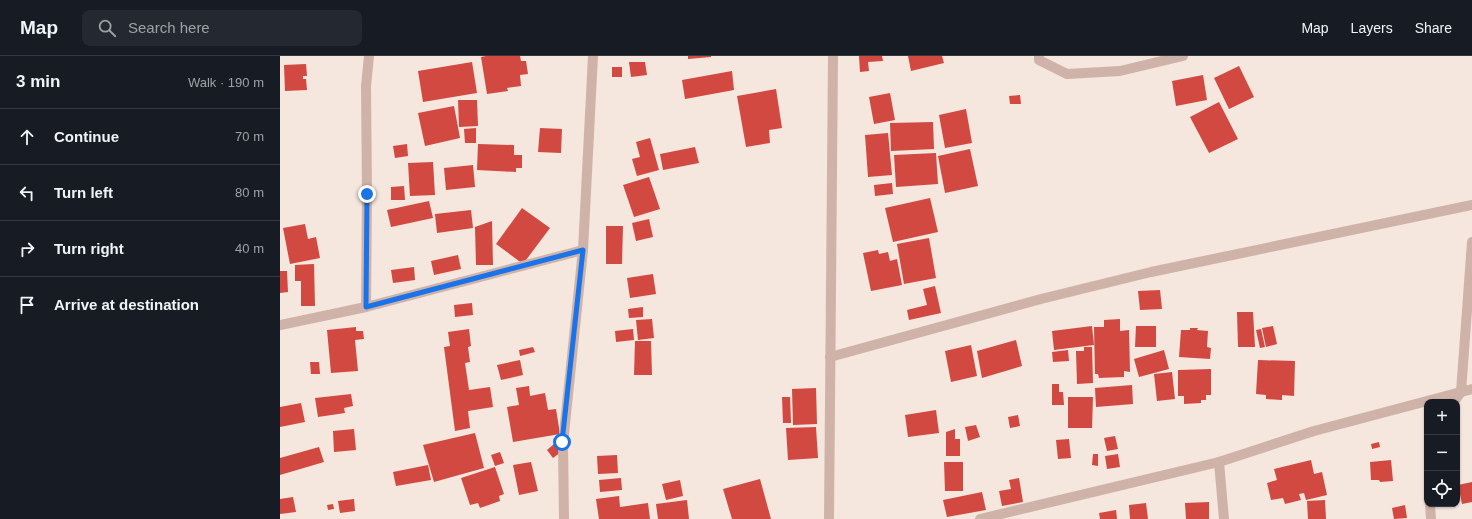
<!DOCTYPE html>
<html lang="en">
<head>
<meta charset="utf-8">
<style>
  body { margin:0; font-family:Arial,sans-serif; background:#242831; color:#f1f3f6 }
  .controls { position:absolute; right:12px; bottom:12px; display:grid; overflow:hidden; border-radius:8px; box-shadow:0 1px 3px #0004 }
  .controls button { width:36px; height:36px; display:grid; place-items:center; padding:0; border:0; border-bottom:1px solid #363941; background:#171b24; color:#f1f3f6; font:20px sans-serif }
  .stop { position:absolute; width:12px; height:12px; margin:-9px; border:3px solid #1a73e8; border-radius:50%; background:#fff }
  .stop.end { background:#1a73e8; border-color:#fff; box-shadow:0 1px 4px #0008 }
  .list { margin:0; padding:0; list-style:none }
  h2 { display:flex; justify-content:space-between; align-items:center; height:52px; margin:0; padding:0 16px; font-size:17px }
  h2 small { font-size:13px; font-weight:400; color:#9ea1a6 }
  .list li { display:grid; grid-template-columns:26px 1fr auto; gap:12px; align-items:center; box-sizing:border-box; height:56px; padding:0 16px; border-top:1px solid #363941 }
  .list b { display:block; font-size:15px; white-space:nowrap }
  .list em { font-size:13px; font-style:normal; color:#9ea1a6 }
  .icon { flex:none; width:22px; height:22px; fill:none; stroke:currentColor; stroke-width:2; stroke-linecap:round; stroke-linejoin:round }
  .map { position:relative; flex:none; width:1192px; height:463px; overflow:hidden }
  header { display:flex; align-items:center; gap:24px; box-sizing:border-box; height:56px; padding:0 20px; background:#171b24; border-bottom:1px solid #363941 }
  header strong { font-size:19px }
  nav { display:flex; gap:22px; margin-inline-start:auto; font-size:14px }
  .search { width:280px; height:36px; background:#242831; display:flex; align-items:center; gap:10px; box-sizing:border-box; padding:0 14px; border-radius:8px; color:#9ea1a6; font-size:15px }
  main { display:flex }
  aside { flex:1; background:#171b24 }
  .map>svg:first-child { display:block }
  .building { fill:#d14940 }
  .lines { fill:none; stroke-linecap:round; stroke-linejoin:round }
  .minor { stroke:#cfb3a8; stroke-width:10 }
  .route { stroke:#1a73e8; stroke-width:5 }
</style>
</head>
<body>
<header>
<strong>Map</strong>
<div class="search"><svg class="icon" aria-label="search" viewBox="0 0 24 24"><circle cx="10" cy="10" r="6"/><path d="M15 15l6 6"/></svg>Search here</div>
<nav><a>Map</a><a>Layers</a><a>Share</a></nav>
</header>
<main>
<aside>
<h2>3 min<small>Walk · 190 m</small></h2>
<ul class="list">
<li><svg class="icon" aria-label="ahead" viewBox="0 0 24 24"><path d="M12 20V5M6 11l6-6 6 6"/></svg><div><b>Continue</b></div><em>70 m</em></li>
<li><svg class="icon" aria-label="left" viewBox="0 0 24 24"><path d="M17 20v-9H6M10 6l-5 5 5 5"/></svg><div><b>Turn left</b></div><em>80 m</em></li>
<li><svg class="icon" aria-label="right" viewBox="0 0 24 24"><path d="M7 20v-9h11M14 6l5 5-5 5"/></svg><div><b>Turn right</b></div><em>40 m</em></li>
<li><svg class="icon" aria-label="arrive" viewBox="0 0 24 24"><path d="M6 21V4h12l-3 4 3 4H6"/></svg><div><b>Arrive at destination</b></div></li>
</ul>
</aside>
<div class="map">
<svg width="1192" height="463" viewBox="0 0 1192 463">
  <rect width="100%" height="100%" fill="#f5e6de"/>
  <!-- building -->
  <g class="building">
    <polygon points="206,0 240,0 241,5 246,5 248,18 240,19 241,30 227,32 228,35 207,38 201,1"/>
    <polygon points="408,0 431,0 431,1 408,3"/>
    <polygon points="579,0 602,0 603,5 588,6 589,15 580,16"/>
    <polygon points="628,0 662,0 664,7 631,15"/>
    <polygon points="192,6 197,37 143,46 138,15"/>
    <polygon points="349,6 365,6 367,19 351,21"/>
    <polygon points="26,8 27,20 23,20 23,23 26,23 27,34 5,35 4,9"/>
    <polygon points="959,10 974,41 949,53 934,22"/>
    <rect x="332" y="11" width="10" height="10"/>
    <polygon points="452,15 454,34 405,43 402,24"/>
    <polygon points="923,19 927,44 896,50 892,25"/>
    <polygon points="496,33 502,72 489,74 490,87 466,91 457,40"/>
    <polygon points="610,37 615,64 594,68 589,41"/>
    <polygon points="740,39 741,48 730,48 729,40"/>
    <polygon points="178,44 197,44 198,70 179,71"/>
    <polygon points="939,46 958,83 929,97 910,61"/>
    <polygon points="174,50 180,82 145,90 138,57"/>
    <polygon points="686,53 692,87 665,92 659,59"/>
    <polygon points="653,66 654,93 611,95 610,67"/>
    <polygon points="196,72 196,87 185,87 184,73"/>
    <polygon points="260,72 282,73 281,97 258,96"/>
    <polygon points="608,77 612,119 588,121 585,79"/>
    <polygon points="370,82 379,114 357,120 352,103 360,101 356,86"/>
    <polygon points="127,88 128,100 115,102 113,90"/>
    <polygon points="198,88 234,89 234,99 242,99 242,112 236,112 236,116 197,114"/>
    <polygon points="415,91 419,107 383,114 380,98"/>
    <polygon points="690,93 698,130 665,137 658,100"/>
    <polygon points="656,97 658,128 616,131 614,99"/>
    <polygon points="153,106 155,139 130,140 128,107"/>
    <polygon points="193,109 195,131 166,134 164,112"/>
    <polygon points="369,121 380,153 354,161 343,129"/>
    <polygon points="612,127 613,138 595,140 594,129"/>
    <polygon points="124,130 125,144 111,144 111,131"/>
    <polygon points="650,142 658,176 613,186 605,152"/>
    <polygon points="149,145 153,162 111,171 107,154"/>
    <polygon points="242,152 270,172 243,208 216,188"/>
    <polygon points="191,154 193,172 157,177 155,158"/>
    <polygon points="369,163 373,181 356,185 352,167"/>
    <polygon points="212,165 213,209 196,209 195,171"/>
    <polygon points="25,168 28,183 36,181 40,202 10,208 3,172"/>
    <polygon points="326,170 343,170 342,208 326,208"/>
    <polygon points="649,182 656,222 624,228 617,188"/>
    <polygon points="598,194 599,198 608,196 610,205 617,203 622,229 591,235 583,197"/>
    <polygon points="178,199 181,213 154,219 151,205"/>
    <polygon points="34,208 35,250 21,250 21,225 15,225 15,209"/>
    <polygon points="134,211 135,224 113,227 111,214"/>
    <polygon points="0,215 7,215 8,236 0,237"/>
    <polygon points="373,218 376,238 350,242 347,222"/>
    <polygon points="655,230 661,257 629,264 627,254 647,249 643,233"/>
    <polygon points="880,234 882,253 860,254 858,235"/>
    <polygon points="192,247 193,259 175,261 174,249"/>
    <polygon points="363,251 363,261 349,262 348,253"/>
    <polygon points="957,256 973,256 975,291 958,291"/>
    <polygon points="372,263 374,282 358,284 356,264"/>
    <polygon points="840,263 840,275 849,274 850,316 844,315 844,321 819,322 818,318 815,318 814,271 824,271 824,264"/>
    <polygon points="812,270 814,289 774,294 772,275"/>
    <polygon points="856,270 876,270 876,291 855,291"/>
    <polygon points="993,270 997,288 986,291 982,272"/>
    <polygon points="76,271 76,275 83,275 84,283 75,284 78,315 51,317 47,274"/>
    <polygon points="910,272 918,272 917,274 928,275 927,291 931,292 930,303 899,301 901,274 910,274"/>
    <polygon points="189,273 191,290 188,291 190,306 185,307 189,334 210,331 213,351 188,355 190,372 175,375 164,291 170,290 168,276"/>
    <polygon points="353,273 354,284 336,286 335,275"/>
    <polygon points="981,273 985,291 980,292 976,274"/>
    <polygon points="736,284 742,310 702,322 697,295"/>
    <polygon points="355,285 371,285 372,319 354,319"/>
    <polygon points="691,289 697,320 671,326 665,295"/>
    <polygon points="253,291 255,296 240,300 239,294"/>
    <polygon points="804,291 812,291 813,327 797,328 796,295 804,295"/>
    <polygon points="788,294 789,305 773,306 772,296"/>
    <polygon points="884,294 889,313 859,321 854,303"/>
    <polygon points="240,304 243,319 221,324 217,309"/>
    <polygon points="978,304 1015,305 1014,340 1002,339 1002,344 986,343 986,339 976,338"/>
    <polygon points="30,306 39,306 40,318 31,318"/>
    <polygon points="931,313 931,339 926,339 926,344 921,344 921,347 904,348 904,340 898,340 898,314"/>
    <polygon points="892,316 895,343 877,345 874,318"/>
    <polygon points="772,328 779,328 779,336 783,336 784,349 772,349"/>
    <polygon points="852,329 853,348 816,351 815,332"/>
    <polygon points="249,330 250,340 265,337 268,354 276,353 280,378 233,386 227,351 239,349 236,332"/>
    <polygon points="536,332 537,368 513,369 512,333"/>
    <polygon points="71,338 73,350 64,352 65,357 38,361 35,342"/>
    <polygon points="502,341 510,341 511,367 503,367"/>
    <polygon points="788,341 813,341 812,372 788,372"/>
    <polygon points="21,347 25,366 0,371 0,351"/>
    <polygon points="656,354 659,377 628,381 625,359"/>
    <polygon points="738,359 740,370 730,372 728,361"/>
    <polygon points="696,369 700,381 688,385 685,371"/>
    <polygon points="536,371 538,402 508,404 506,372"/>
    <polygon points="74,373 76,394 54,396 53,375"/>
    <polygon points="675,373 675,383 680,383 680,400 666,400 666,376"/>
    <polygon points="195,377 204,412 154,426 143,389"/>
    <polygon points="835,380 838,393 827,395 824,382"/>
    <polygon points="789,383 791,402 778,403 776,384"/>
    <polygon points="1099,386 1100,391 1092,393 1091,388"/>
    <polygon points="274,388 281,396 273,402 267,394"/>
    <polygon points="39,391 44,406 0,419 0,402"/>
    <polygon points="220,396 224,407 215,410 211,399"/>
    <polygon points="813,398 818,398 818,410 812,409"/>
    <polygon points="838,398 840,411 827,413 825,400"/>
    <polygon points="337,399 338,417 318,418 317,400"/>
    <polygon points="1031,404 1034,418 1042,416 1047,439 1026,444 1024,437 1019,438 1021,444 1005,448 1003,442 991,444 987,427 997,424 994,413"/>
    <polygon points="1111,404 1113,425 1100,426 1099,424 1091,424 1090,406"/>
    <polygon points="251,406 258,435 239,439 233,409"/>
    <polygon points="664,406 683,406 683,435 665,435"/>
    <polygon points="148,409 151,424 116,430 113,416"/>
    <polygon points="215,411 224,438 219,440 220,445 200,452 198,447 190,449 181,422"/>
    <polygon points="341,422 342,434 320,436 319,424"/>
    <polygon points="739,422 743,446 722,450 719,435 731,433 729,424"/>
    <polygon points="480,423 491,463 452,463 443,433"/>
    <polygon points="400,424 403,440 386,444 382,428"/>
    <polygon points="1192,426 1192,446 1182,448 1178,429"/>
    <polygon points="702,436 706,454 667,461 663,444"/>
    <polygon points="339,440 340,451 368,447 370,463 319,463 316,443"/>
    <polygon points="13,441 16,456 0,458 0,443"/>
    <polygon points="74,443 75,455 60,457 58,445"/>
    <polygon points="407,444 409,463 378,463 376,448"/>
    <polygon points="1045,444 1046,463 1028,463 1027,445"/>
    <polygon points="929,446 929,463 906,463 905,447"/>
    <polygon points="866,447 868,463 850,463 849,449"/>
    <polygon points="53,448 54,453 48,454 47,449"/>
    <polygon points="1125,449 1127,462 1114,463 1112,452"/>
    <polygon points="836,454 837,463 820,463 819,457"/>
  </g>
  <g class="lines">
    <!-- minor -->
    <g class="minor">
      <polyline points="759,0 759,4 787,18 840,15 903,0"/>
      <polyline points="86,251 87,138 86,30 89,0"/>
      <polyline points="0,269 86,251 303,194"/>
      <polyline points="550,301 761,243 871,216 1192,149"/>
      <polyline points="1174,346 1181,336 1192,186"/>
      <polyline points="939,406 944,463"/>
      <polyline points="1150,448 1151,463"/>
      <polyline points="284,463 283,387 303,194 313,0"/>
      <polyline points="549,463 553,0"/>
      <polyline points="700,463 939,406 1034,375 1192,333"/>
    </g>
  </g>
  <g class="lines">
    <!-- route -->
    <polyline class="route" points="87,138 86,251 303,194 282,386"/>
  </g>
</svg>
<div class="controls">
<button>+</button>
<button>−</button>
<button><svg class="icon" aria-label="locate" viewBox="0 0 24 24"><circle cx="12" cy="12" r="6"/><path d="M12 2v4M12 18v4M2 12h4M18 12h4"/></svg></button>
</div>
<div class="stop" style="left:282px;top:386px"></div>
<div class="stop end" style="left:87px;top:138px"></div>
</div>
</main>
</body>
</html>
